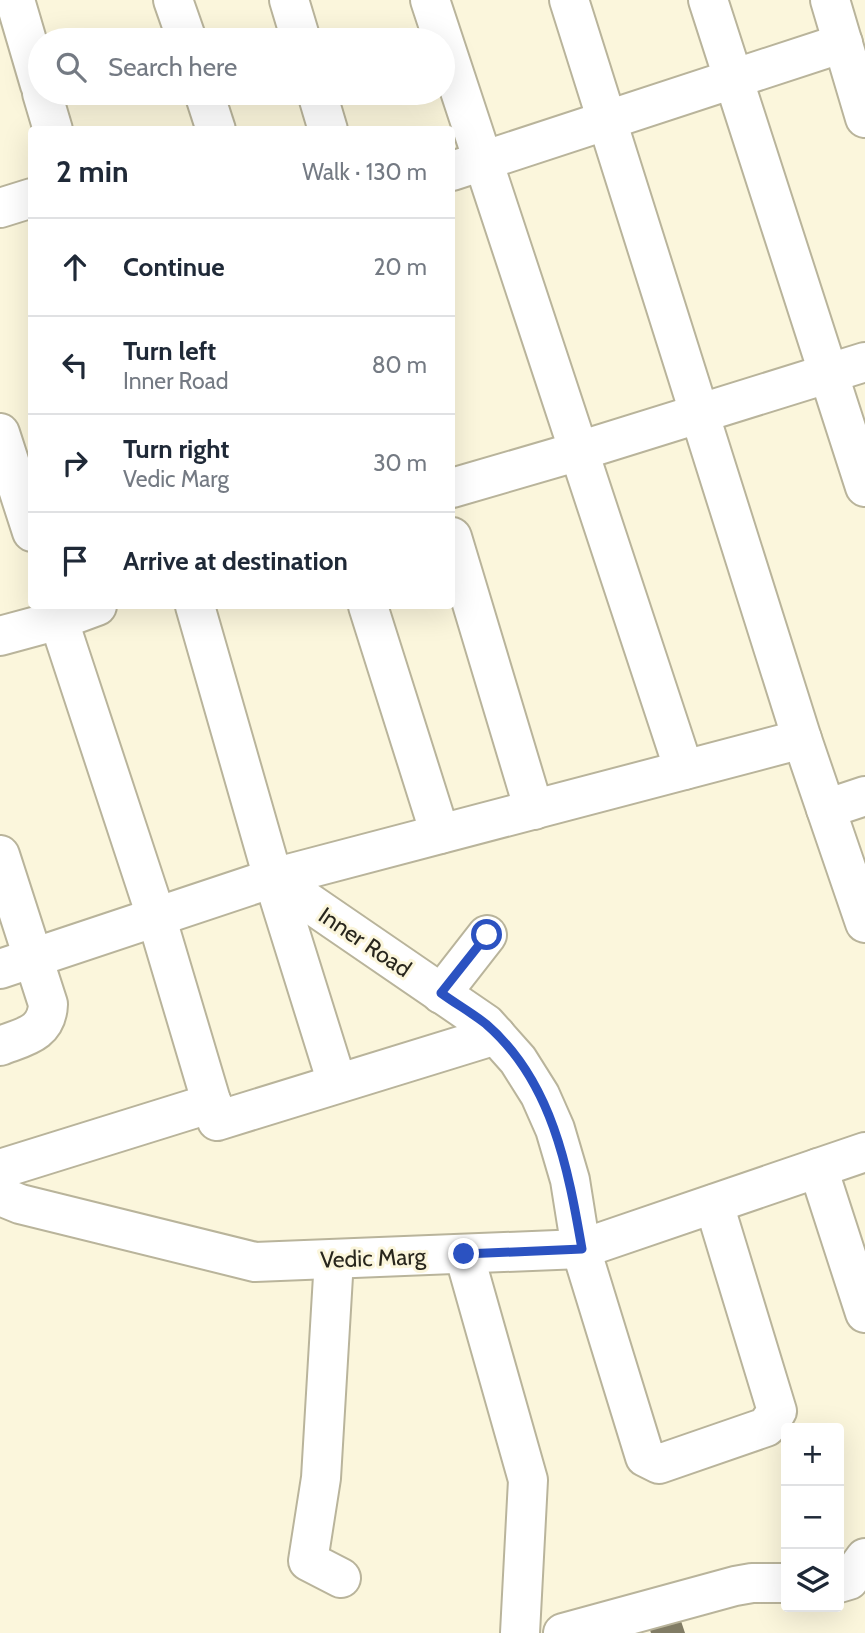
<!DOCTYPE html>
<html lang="en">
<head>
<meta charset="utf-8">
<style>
  body { margin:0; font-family:Cabin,sans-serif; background:#f2f2f3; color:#1f2937 }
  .controls { position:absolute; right:21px; bottom:21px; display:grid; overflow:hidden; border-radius:7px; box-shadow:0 7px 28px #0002 }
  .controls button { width:63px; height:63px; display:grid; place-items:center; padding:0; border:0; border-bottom:2px solid #e0e1e3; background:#fff; color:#1f2937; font:35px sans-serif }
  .stop { position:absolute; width:21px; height:21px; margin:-16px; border:5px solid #2b52c1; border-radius:50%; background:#fff }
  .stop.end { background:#2b52c1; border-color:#fff; box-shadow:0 2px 7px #0008 }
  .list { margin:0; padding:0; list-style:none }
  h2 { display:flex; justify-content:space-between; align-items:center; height:91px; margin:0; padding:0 28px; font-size:30px }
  h2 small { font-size:23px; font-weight:400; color:#747a83 }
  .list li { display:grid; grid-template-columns:46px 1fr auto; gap:21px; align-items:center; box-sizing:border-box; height:98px; padding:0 28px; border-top:2px solid #e0e1e3 }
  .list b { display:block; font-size:26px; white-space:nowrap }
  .list p { margin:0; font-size:23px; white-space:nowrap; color:#747a83 }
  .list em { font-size:23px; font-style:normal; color:#747a83 }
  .icon { flex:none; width:38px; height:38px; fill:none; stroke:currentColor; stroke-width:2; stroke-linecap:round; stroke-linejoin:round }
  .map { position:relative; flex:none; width:865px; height:1633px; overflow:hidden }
  .search { position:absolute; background:#fff; box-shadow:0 7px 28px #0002; left:28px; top:28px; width:427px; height:77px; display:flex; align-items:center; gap:18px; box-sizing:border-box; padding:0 24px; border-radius:38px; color:#747a83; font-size:26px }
  .panel { position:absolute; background:#fff; box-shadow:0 7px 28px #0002; left:28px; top:126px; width:427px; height:483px; border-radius:7px }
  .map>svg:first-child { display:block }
  .building { fill:#817c65 }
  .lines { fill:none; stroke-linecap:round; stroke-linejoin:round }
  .minor-casing { stroke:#b9b49b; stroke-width:42 }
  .minor { stroke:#fff; stroke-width:38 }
  .route { stroke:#2b52c1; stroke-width:9 }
  .labels { text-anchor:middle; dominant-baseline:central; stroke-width:6; stroke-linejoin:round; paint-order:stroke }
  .street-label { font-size:23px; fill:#28261d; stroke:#fbf6dc }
</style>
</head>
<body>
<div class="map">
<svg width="865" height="1633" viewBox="0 0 865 1633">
  <rect width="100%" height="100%" fill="#fbf6dc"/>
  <!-- building -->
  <polygon class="building" points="677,1609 685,1633 651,1633 646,1619"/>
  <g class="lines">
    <defs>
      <g id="minor">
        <polyline points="15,0 40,85"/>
        <polyline points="173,0 187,40"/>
        <polyline points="289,0 301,40"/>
        <polyline points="430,0 684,770"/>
        <polyline points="569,0 802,739 865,923"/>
        <polyline points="708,0 865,487"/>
        <polyline points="830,0 865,118"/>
        <polyline points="42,93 53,130"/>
        <polyline points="204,93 216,130"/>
        <polyline points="317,93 328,130"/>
        <polyline points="452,171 843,43"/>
        <polyline points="0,208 32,198"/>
        <polyline points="0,433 32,532"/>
        <polyline points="452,488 579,451 865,362"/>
        <polyline points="452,537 534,810"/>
        <polyline points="54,606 156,916 217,1121 496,1035"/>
        <polyline points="195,606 273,878 337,1083"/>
        <polyline points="368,606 440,834"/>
        <polyline points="0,636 59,620 97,606"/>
        <polyline points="826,809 865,796"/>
        <path d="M0 855 48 1004C47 1034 23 1037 0 1046"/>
        <polyline points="273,878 486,1024 518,1060 540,1095 555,1129 570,1180 581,1249 645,1457 659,1464 766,1427 777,1411 714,1204"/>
        <polyline points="0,969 273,878 802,739"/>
        <polyline points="441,994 487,935"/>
        <polyline points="818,1168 865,1313"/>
        <polyline points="0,1169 212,1103"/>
        <polyline points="0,1196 20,1204 255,1262 581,1249 865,1152"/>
        <polyline points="464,1254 528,1480 520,1633"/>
        <polyline points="334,1259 321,1478 308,1561 341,1578"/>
        <polyline points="839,1583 849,1580 865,1558"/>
        <polyline points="563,1633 735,1586 752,1583 786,1583"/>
      </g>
    </defs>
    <!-- minor casing -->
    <use href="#minor" class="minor-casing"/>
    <!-- minor -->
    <use href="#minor" class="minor"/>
  </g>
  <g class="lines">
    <!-- route -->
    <path class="route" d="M464 1254 582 1249C568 1168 552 1081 486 1024 472 1013 456 1004 441 993L487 935"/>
  </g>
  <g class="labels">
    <!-- street labels -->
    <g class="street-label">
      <text transform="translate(365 942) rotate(34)">Inner Road</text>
      <text transform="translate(373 1258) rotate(-2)">Vedic Marg</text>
    </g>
  </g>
</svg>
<div class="controls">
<button>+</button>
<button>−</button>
<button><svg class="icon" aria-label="layers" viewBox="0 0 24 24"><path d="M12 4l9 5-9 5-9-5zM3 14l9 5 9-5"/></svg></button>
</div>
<div class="stop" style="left:487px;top:935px"></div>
<div class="stop end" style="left:464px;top:1254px"></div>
<div class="search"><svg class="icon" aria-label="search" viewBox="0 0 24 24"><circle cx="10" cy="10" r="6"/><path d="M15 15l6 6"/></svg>Search here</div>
<section class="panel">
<h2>2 min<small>Walk · 130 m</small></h2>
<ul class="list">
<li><svg class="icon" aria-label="ahead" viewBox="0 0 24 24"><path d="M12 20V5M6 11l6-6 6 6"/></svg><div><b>Continue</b></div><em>20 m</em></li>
<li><svg class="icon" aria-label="left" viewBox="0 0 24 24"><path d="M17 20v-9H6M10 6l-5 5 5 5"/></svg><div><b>Turn left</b><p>Inner Road</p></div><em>80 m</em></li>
<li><svg class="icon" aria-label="right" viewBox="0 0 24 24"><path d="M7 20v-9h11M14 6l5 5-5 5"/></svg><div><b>Turn right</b><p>Vedic Marg</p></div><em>30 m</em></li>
<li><svg class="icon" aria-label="arrive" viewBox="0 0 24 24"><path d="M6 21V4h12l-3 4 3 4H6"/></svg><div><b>Arrive at destination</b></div></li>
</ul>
</section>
</div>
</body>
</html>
